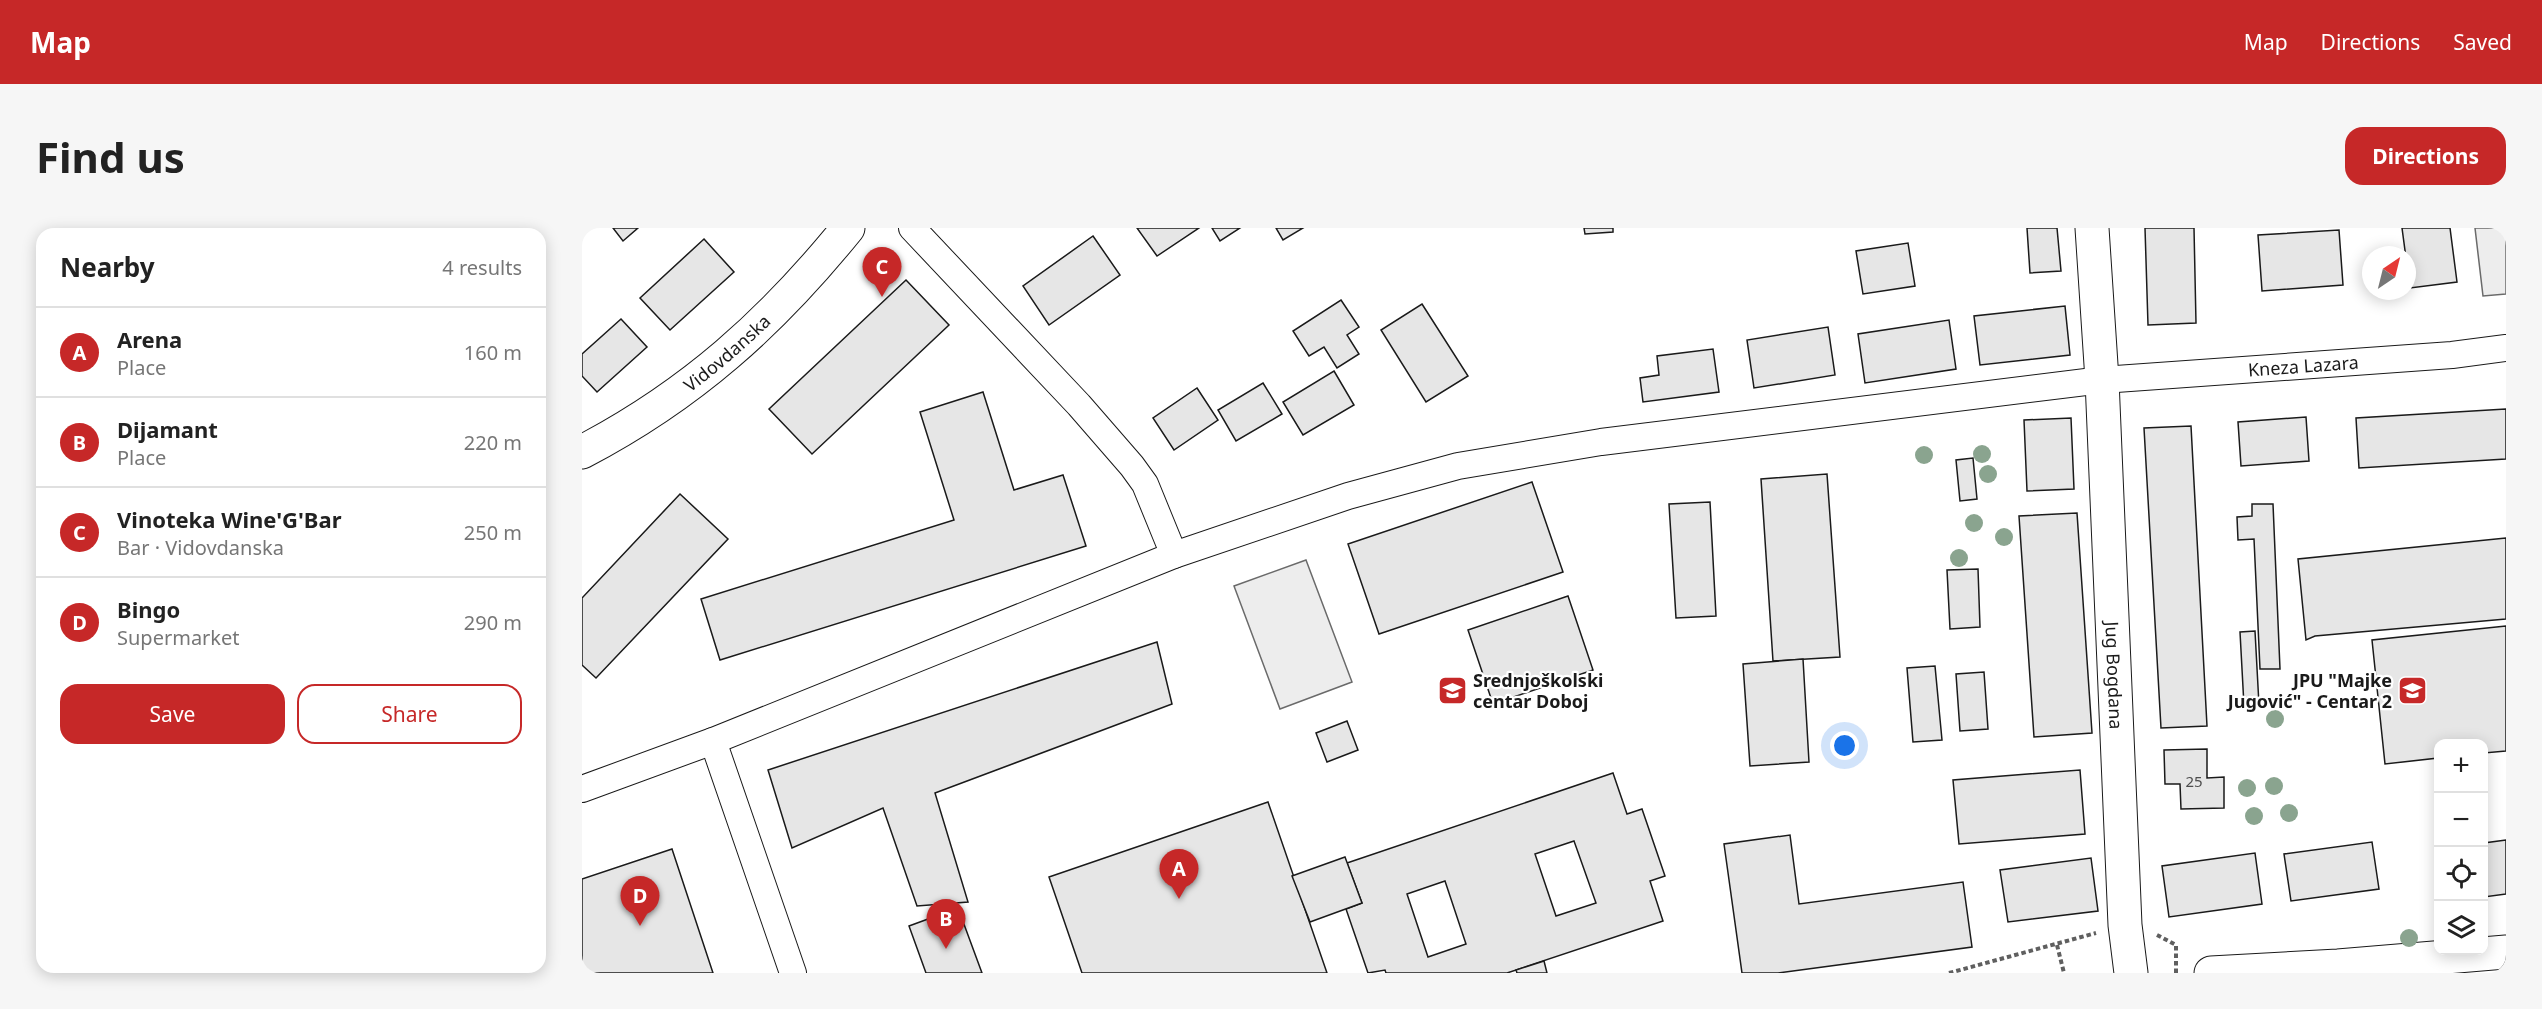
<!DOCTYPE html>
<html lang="en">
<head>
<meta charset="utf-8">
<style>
  body { margin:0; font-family:"Noto Sans",sans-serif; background:#f6f6f6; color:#222 }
  .controls { position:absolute; right:18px; bottom:18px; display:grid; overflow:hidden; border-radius:12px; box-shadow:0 3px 15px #0003 }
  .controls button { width:54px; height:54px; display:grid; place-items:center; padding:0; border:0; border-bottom:2px solid #e0e0e0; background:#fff; color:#222; font:30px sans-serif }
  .compass { position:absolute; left:1780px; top:18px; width:54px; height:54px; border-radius:50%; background:#fff; box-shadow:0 3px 15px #0003; rotate:35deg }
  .you { position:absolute; left:1263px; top:518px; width:21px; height:21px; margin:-15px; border:4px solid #fff; border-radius:50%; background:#1a73e8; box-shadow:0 0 0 9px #1a73e833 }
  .badge { display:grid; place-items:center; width:39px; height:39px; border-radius:50%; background:#c62828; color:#fff; font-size:20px; font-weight:700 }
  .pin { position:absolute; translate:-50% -50px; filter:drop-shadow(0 2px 3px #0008) }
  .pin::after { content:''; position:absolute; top:32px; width:21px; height:18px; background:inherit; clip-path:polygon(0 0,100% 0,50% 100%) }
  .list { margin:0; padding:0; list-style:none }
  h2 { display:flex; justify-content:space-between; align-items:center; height:78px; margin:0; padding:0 24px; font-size:26px }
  h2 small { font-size:20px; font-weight:400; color:#767676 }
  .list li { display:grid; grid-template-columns:39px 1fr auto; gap:18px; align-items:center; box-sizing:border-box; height:90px; padding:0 24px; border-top:2px solid #e0e0e0 }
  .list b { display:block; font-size:22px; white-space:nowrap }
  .list p { margin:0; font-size:20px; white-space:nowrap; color:#767676 }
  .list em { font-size:20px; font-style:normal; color:#767676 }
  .actions { display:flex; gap:12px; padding:18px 24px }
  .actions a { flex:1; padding:14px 0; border:2px solid #c62828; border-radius:18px; text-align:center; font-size:21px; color:#c62828 }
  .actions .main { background:#c62828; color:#fff }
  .icon { flex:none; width:33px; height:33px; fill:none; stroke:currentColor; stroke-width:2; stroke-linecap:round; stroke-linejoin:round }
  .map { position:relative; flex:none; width:1924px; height:745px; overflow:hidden; border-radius:18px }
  header { display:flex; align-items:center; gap:36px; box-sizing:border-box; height:84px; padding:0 30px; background:#c62828; color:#fff }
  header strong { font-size:28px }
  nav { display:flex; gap:33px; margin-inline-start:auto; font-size:21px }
  .intro { display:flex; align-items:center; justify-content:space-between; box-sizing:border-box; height:144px; padding:0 36px }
  h1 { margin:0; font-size:42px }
  .button { padding:15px 27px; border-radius:18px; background:#c62828; color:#fff; font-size:21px; font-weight:700 }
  main { display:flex; gap:36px; padding:0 36px }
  aside { flex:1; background:#fff; border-radius:18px; box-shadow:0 3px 15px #0003 }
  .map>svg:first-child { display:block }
  .built { fill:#ededed; stroke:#6a6a6a; stroke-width:1.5 }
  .building { fill:#e6e6e6; stroke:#1a1a1a; stroke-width:1.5; fill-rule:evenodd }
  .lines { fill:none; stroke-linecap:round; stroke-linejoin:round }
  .street-casing { stroke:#1a1a1a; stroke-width:28 }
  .secondary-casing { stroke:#1a1a1a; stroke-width:35 }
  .path { stroke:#5f5f5f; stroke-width:4; stroke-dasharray:4.5 3; stroke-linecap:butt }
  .street { stroke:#fff; stroke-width:26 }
  .secondary { stroke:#fff; stroke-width:33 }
  .tree { fill:#8aa48f }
  .labels { text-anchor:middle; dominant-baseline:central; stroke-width:4.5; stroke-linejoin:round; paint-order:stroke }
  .number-label { font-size:15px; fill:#4d4d4d }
  .street-label { font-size:18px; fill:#1a1a1a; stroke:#fff }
  .poi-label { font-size:18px; font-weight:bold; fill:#1a1a1a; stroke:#fff; text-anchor:start }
</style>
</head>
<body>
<header>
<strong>Map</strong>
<nav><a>Map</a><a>Directions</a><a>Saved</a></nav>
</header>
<div class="intro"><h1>Find us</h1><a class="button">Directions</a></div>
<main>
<aside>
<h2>Nearby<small>4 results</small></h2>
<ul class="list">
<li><span class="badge">A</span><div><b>Arena</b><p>Place</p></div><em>160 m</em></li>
<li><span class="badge">B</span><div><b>Dijamant</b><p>Place</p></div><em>220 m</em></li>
<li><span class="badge">C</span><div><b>Vinoteka Wine'G'Bar</b><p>Bar · Vidovdanska</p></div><em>250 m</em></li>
<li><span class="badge">D</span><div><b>Bingo</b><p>Supermarket</p></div><em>290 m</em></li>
</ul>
<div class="actions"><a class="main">Save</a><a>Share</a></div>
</aside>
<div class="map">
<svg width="1924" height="745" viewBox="0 0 1924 745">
  <rect width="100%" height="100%" fill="#fff"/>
  <!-- built -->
  <g class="built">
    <polygon points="1893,0 1924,0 1924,66 1901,68"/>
    <polygon points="724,332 770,454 698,481 652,358"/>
  </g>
  <!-- building -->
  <g class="building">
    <polygon points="31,0 56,0 41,13"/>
    <polygon points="555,0 617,0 575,28"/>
    <polygon points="630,0 658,0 638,13"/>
    <polygon points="694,0 721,0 701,12"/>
    <polygon points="1002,0 1031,0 1031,4 1003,6"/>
    <polygon points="1445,0 1475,0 1479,43 1448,45"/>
    <polygon points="1563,0 1612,0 1614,95 1566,97"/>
    <polygon points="1820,0 1868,0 1875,54 1828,60"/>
    <polygon points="1757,2 1761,57 1680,63 1676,7"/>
    <polygon points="511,8 538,47 467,97 441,58"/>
    <polygon points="122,11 152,44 88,102 58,70"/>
    <polygon points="1326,15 1333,58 1281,66 1274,23"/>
    <polygon points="324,52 367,97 230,226 187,181"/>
    <polygon points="759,72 777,99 765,107 777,126 755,140 742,119 727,128 711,103"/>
    <polygon points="840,76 886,148 844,174 799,102"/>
    <polygon points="1483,78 1488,127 1398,137 1392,88"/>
    <polygon points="39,91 65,119 15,164 0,148 0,126"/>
    <polygon points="1367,92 1374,141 1283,155 1276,106"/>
    <polygon points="1246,99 1253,147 1172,160 1165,112"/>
    <polygon points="1131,121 1137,164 1061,174 1058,150 1077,147 1075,128"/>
    <polygon points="752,143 772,177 721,207 701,174"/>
    <polygon points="681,155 700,186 654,213 636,182"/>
    <polygon points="615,160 636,192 592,222 571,190"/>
    <polygon points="401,164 432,262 481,247 504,318 138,432 119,371 372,292 338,184"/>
    <polygon points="1924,181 1924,231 1777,240 1774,190"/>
    <polygon points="1724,189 1727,233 1659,238 1656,194"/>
    <polygon points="1489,190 1492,261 1445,263 1442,192"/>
    <polygon points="1609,198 1625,498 1579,500 1562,200"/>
    <polygon points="1391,230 1395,271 1378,273 1374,232"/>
    <polygon points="1245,246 1258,429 1191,433 1179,251"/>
    <polygon points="950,254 981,344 797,406 766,316"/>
    <polygon points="98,266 146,311 14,450 0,437 0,370"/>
    <polygon points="1128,274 1134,388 1094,390 1087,276"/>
    <polygon points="1670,276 1691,276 1698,441 1678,441 1672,311 1656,312 1655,289 1670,288"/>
    <polygon points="1495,285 1510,505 1452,509 1437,288"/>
    <polygon points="1924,310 1924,391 1733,408 1724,412 1716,331"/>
    <polygon points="1396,341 1398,399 1368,401 1365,342"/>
    <polygon points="986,368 1011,442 911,476 886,402"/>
    <polygon points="1924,398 1924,523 1902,525 1902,516 1856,516 1856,530 1803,536 1790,412"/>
    <polygon points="1673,403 1677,477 1662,478 1658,404"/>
    <polygon points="575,414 590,476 353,565 386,674 335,678 301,580 210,620 186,542"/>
    <polygon points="1221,431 1227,534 1168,538 1161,436"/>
    <polygon points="1353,438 1360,512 1331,514 1325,440"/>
    <polygon points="1402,444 1406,501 1378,503 1374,446"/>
    <polygon points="765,493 776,522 745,534 734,505"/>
    <polygon points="1625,521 1625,550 1642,549 1642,580 1599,581 1598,556 1583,556 1582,522"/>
    <polygon points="1498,542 1503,606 1377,616 1371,552"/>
    <path d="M1031 545 1045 586 1060 581 1083 648 1068 653 1081 693 925 745H804L803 742 786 745 764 681 780 675 765 635ZM992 613 1014 675 974 688 953 626ZM863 653 884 716 846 729 825 666Z"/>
    <polygon points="686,574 745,745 500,745 467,649"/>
    <polygon points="1208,607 1217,676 1381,654 1390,719 1196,745 1160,745 1142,616"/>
    <polygon points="1924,612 1924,666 1902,669 1902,615"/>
    <polygon points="1790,614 1797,661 1709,673 1702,626"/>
    <polygon points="90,621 131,745 0,745 0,651"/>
    <polygon points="1673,625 1680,676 1587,689 1580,638"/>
    <polygon points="763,629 780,675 728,694 710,648"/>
    <polygon points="1509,630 1516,683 1426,694 1418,642"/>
    <polygon points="376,680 400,745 344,745 327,698"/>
    <polygon points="962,733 965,745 935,745 934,742"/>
  </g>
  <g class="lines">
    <defs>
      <g id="street">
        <polyline points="330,0 497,177 550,238 563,256 592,327"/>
        <polyline points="131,513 211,745"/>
        <path id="s1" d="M0 561 131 513 592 327 766 268 876 238 1019 214 1520 152 1870 127 1924 120"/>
      </g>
      <g id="secondary">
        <path id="s2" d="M1510 0 1520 152 1543 697 1549 745"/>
        <path id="s3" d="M0 224C109 167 189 95 266 0"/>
        <polyline points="1629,745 1756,738 1924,724"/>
      </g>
    </defs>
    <!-- street casing -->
    <use href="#street" class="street-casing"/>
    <!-- secondary casing -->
    <use href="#secondary" class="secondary-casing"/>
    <!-- path -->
    <g class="path">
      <polyline points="1575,707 1594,717 1594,745"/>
      <polyline points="1475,717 1482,745"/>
      <polyline points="1367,745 1514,705"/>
    </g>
    <!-- street -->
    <use href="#street" class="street"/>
    <!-- secondary -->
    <use href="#secondary" class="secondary"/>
  </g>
  <!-- trees -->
  <g class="tree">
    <circle cx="1400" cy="226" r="9"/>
    <circle cx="1342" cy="227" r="9"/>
    <circle cx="1406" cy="246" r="9"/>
    <circle cx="1392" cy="295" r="9"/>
    <circle cx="1422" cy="309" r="9"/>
    <circle cx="1377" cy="330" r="9"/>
    <circle cx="1693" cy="491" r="9"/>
    <circle cx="1692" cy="558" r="9"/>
    <circle cx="1665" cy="560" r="9"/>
    <circle cx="1707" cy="585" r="9"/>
    <circle cx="1672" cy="588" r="9"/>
    <circle cx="1827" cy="710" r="9"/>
  </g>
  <!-- icons -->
  <defs>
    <symbol id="school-square" viewBox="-11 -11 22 22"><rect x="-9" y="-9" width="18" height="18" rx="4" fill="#c62828" stroke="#fff"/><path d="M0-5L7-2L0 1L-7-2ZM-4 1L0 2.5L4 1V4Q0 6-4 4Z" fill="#fff"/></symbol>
  </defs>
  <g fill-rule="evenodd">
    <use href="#school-square" x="854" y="446" width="33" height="33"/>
    <use href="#school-square" x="1814" y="446" width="33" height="33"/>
  </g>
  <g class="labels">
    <!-- number labels -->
    <g class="number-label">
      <text x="1612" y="553">25</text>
    </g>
    <!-- street labels -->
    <g class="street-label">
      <text stroke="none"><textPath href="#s3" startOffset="176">Vidovdanska</textPath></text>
      <text stroke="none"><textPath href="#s1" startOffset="1786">Kneza Lazara</textPath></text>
      <text stroke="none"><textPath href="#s2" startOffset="448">Jug Bogdana</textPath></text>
    </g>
    <!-- poi labels -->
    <g class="poi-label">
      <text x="891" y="452">Srednjoškolski<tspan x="891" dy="21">centar Doboj</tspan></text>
      <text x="1810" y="452" text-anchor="end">JPU "Majke<tspan x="1810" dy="21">Jugović" - Centar 2</tspan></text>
    </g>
  </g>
</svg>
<div class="controls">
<button>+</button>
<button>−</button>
<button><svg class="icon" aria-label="locate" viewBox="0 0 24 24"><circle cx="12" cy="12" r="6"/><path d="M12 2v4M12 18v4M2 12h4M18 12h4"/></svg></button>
<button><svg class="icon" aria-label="layers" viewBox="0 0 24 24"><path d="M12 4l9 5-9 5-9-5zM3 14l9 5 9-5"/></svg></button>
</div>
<svg class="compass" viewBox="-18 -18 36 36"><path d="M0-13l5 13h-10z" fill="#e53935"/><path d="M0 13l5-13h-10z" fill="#767676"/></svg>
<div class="you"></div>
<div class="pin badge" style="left:597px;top:671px">A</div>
<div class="pin badge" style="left:364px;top:721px">B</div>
<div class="pin badge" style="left:300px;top:69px">C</div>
<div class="pin badge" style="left:58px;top:698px">D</div>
</div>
</main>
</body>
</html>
